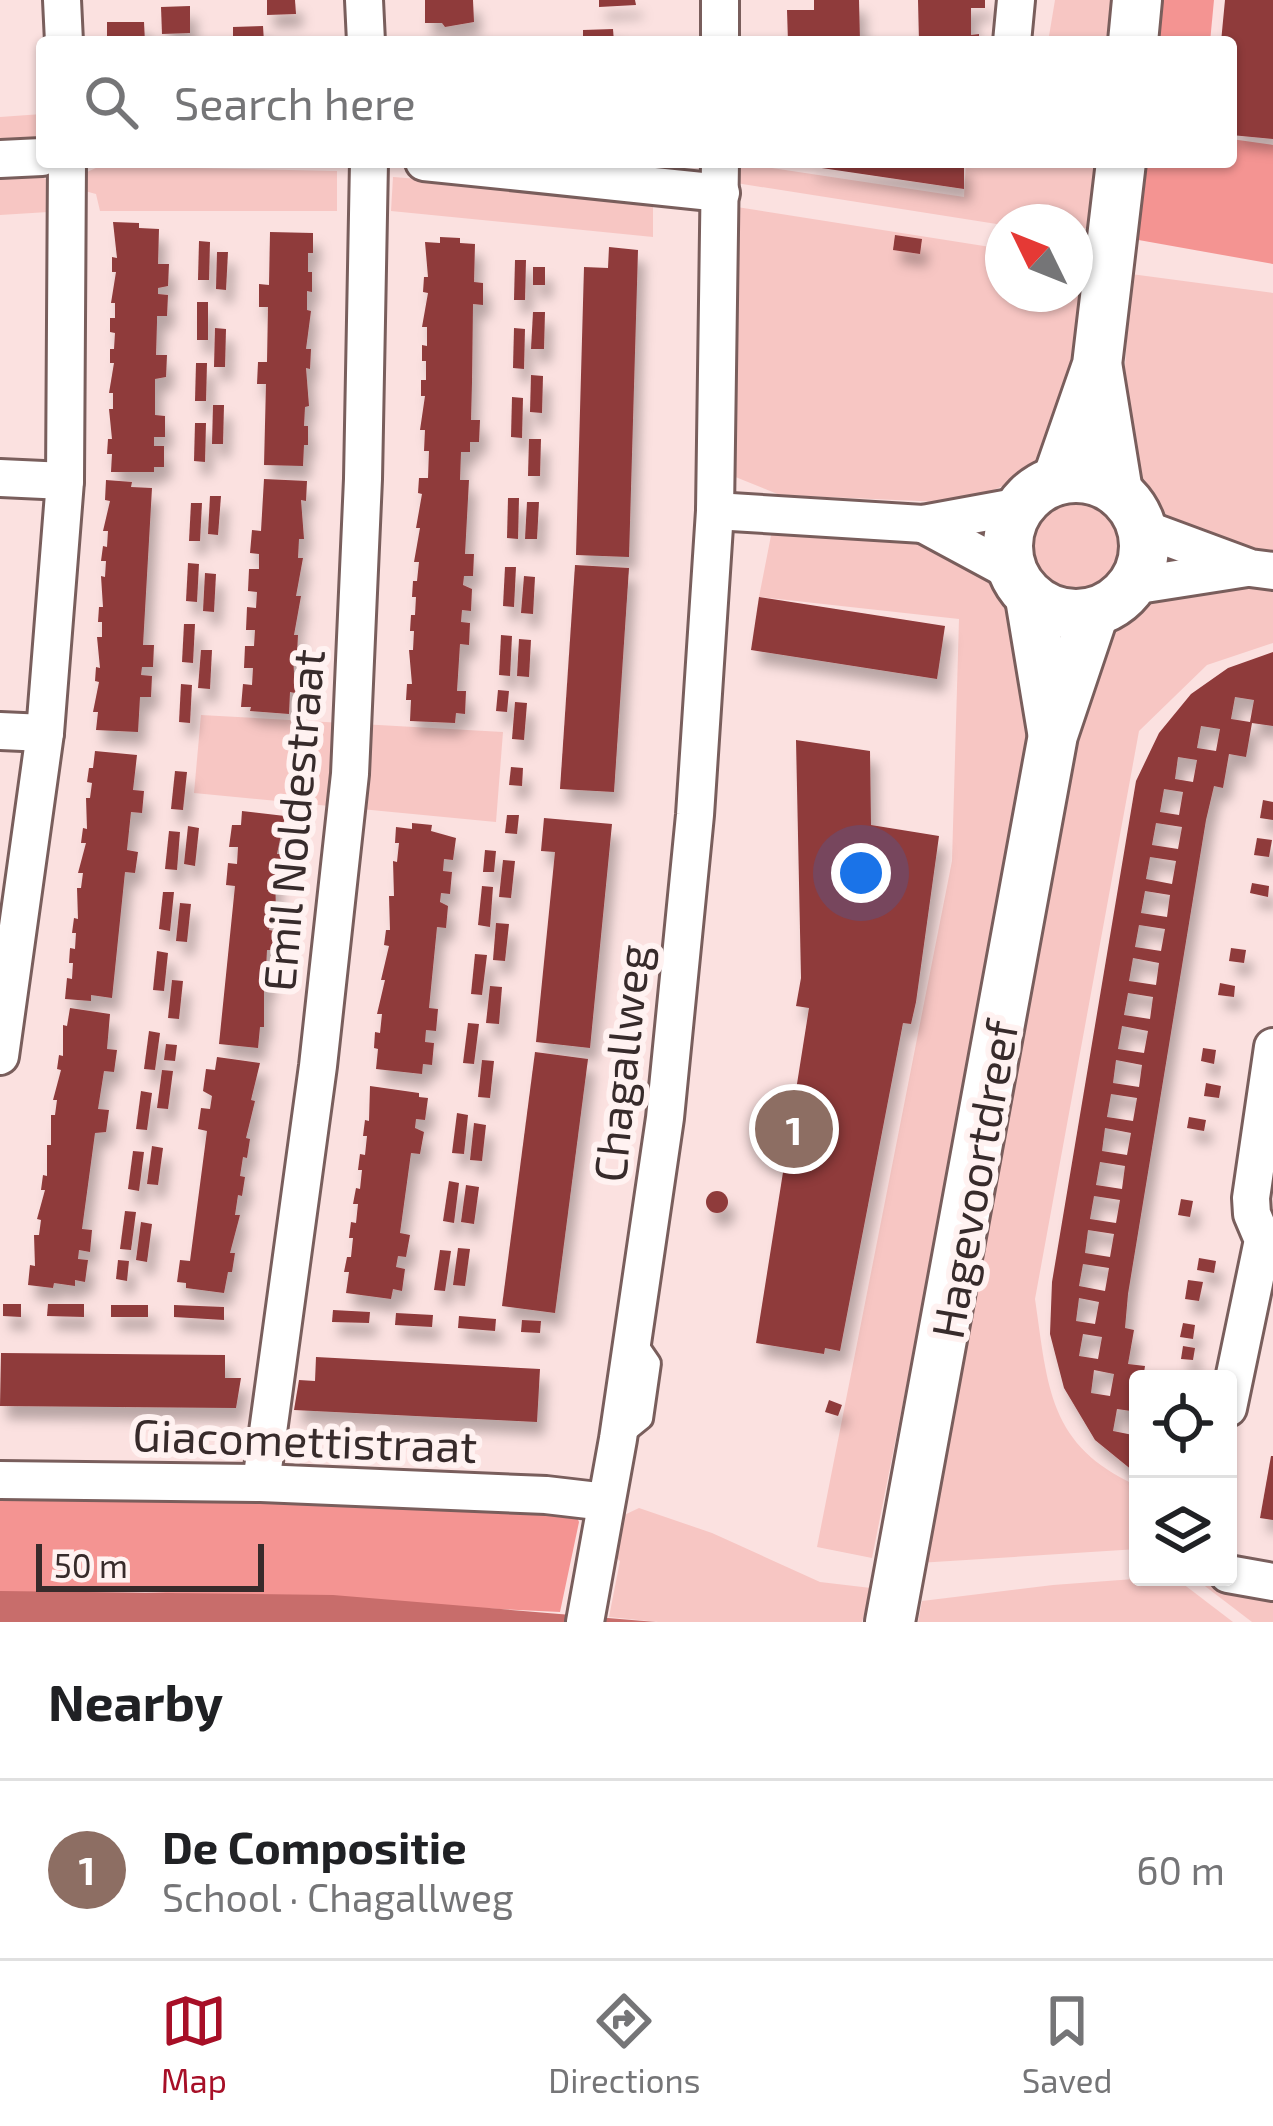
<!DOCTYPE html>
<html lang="en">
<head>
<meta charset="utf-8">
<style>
  body { margin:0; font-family:"Exo 2",sans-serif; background:#f2f2f2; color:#202124 }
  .controls { position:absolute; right:36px; bottom:36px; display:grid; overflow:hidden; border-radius:12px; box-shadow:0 3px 9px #0004 }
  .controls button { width:108px; height:108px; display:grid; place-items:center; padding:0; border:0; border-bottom:3px solid #e0e0e0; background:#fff; color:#202124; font:60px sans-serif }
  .compass { position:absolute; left:985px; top:204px; width:108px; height:108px; border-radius:50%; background:#fff; box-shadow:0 3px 9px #0004; rotate:313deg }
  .scale { position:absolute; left:36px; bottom:30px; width:228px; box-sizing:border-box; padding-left:12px; border:6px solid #372b2b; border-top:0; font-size:33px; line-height:42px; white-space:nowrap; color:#372b2b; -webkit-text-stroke:9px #fff2f1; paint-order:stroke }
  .you { position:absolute; left:861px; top:873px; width:42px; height:42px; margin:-30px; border:9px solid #fff; border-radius:50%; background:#1a73e8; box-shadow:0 0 0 18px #1a73e833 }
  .badge { display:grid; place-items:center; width:78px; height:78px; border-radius:50%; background:#a70f27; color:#fff; font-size:39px; font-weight:700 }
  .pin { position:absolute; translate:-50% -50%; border:6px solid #fff; box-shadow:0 3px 12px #0006 }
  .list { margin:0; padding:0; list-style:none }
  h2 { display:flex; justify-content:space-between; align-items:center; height:156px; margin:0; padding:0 48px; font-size:51px }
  h2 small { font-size:39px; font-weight:400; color:#757577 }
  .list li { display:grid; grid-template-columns:78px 1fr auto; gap:36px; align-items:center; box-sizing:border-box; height:180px; padding:0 48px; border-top:3px solid #e0e0e0 }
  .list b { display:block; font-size:45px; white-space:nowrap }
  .list p { margin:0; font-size:39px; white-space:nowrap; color:#757577 }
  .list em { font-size:39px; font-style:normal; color:#757577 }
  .icon { flex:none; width:66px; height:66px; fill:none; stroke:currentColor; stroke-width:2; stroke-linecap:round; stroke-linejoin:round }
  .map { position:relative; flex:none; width:1273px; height:1622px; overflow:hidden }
  .search { position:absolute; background:#fff; box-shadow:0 3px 9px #0004; left:36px; right:36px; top:36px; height:132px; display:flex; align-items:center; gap:30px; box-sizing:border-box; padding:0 42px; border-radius:12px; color:#757577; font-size:45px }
  .sheet { height:336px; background:#fff }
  nav { display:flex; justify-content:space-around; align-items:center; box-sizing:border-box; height:168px; border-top:3px solid #e0e0e0; background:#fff; font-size:33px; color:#757577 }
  nav a { display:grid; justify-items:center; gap:6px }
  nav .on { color:#a70f27 }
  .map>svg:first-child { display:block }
  .green { fill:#f7c6c3 }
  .forest { fill:#f49492 }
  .water { fill:#c86d6b }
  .building { fill:#8f3a3b; fill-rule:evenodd; filter:url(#shadow) }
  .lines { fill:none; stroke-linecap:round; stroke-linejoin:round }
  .lane-casing { stroke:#795e5c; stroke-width:24 }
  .street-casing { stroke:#795e5c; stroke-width:42 }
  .secondary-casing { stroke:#795e5c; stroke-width:54 }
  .lane { stroke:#fff; stroke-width:18 }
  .street { stroke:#fff; stroke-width:36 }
  .secondary { stroke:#fff; stroke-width:48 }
  .labels { text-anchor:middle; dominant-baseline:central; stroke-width:12; stroke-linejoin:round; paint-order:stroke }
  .street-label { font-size:45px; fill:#372b2b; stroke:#fff2f1 }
</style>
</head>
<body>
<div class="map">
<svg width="1273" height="1622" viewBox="0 0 1273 1622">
  <defs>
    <filter id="shadow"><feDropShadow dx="7" dy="13" stdDeviation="6" flood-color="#0004"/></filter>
  </defs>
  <rect width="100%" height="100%" fill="#fbe1e0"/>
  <!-- green -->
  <g class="green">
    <polygon points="1055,0 1115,0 1111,42 1048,42"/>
    <polygon points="42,114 42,142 0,144 0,117"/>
    <polygon points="733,162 964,197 966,162 1100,162 1093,229 1075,227 1075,222 1003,222 1003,225 736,183"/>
    <polygon points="100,166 337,171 337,211 100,211 96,194 81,190 85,173"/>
    <polygon points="33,172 49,181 48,212 0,215 0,175"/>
    <polygon points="393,177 653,197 653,237 391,211"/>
    <polygon points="737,207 1003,249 1003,294 1075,294 1075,261 1086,262 1075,372 1054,442 1016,480 965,503 780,495 733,476"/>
    <polygon points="1131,274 1273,293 1273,553 1231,546 1178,527 1139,486 1120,445"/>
    <circle cx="1074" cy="542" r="48"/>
    <polygon points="775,515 930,542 993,579 1022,620 1030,766 872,1558 817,1547 952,861 959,619 759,597"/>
    <path d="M1250 587 1273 590V643L1207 665 1139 731 1035 1299C1048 1387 1048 1446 1138 1486V1549L918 1563 1073 713 1104 631 1151 601Z"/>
    <polygon points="201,715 503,732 496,822 194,793"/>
    <polygon points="639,1508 712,1533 820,1582 871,1588 862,1622 658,1622 609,1617 620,1561 609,1551 620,1517"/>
    <polygon points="1161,1577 1174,1577 1233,1622 918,1622 922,1601 1053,1585"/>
    <polygon points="1197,1580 1273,1595 1273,1622 1252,1622"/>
  </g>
  <!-- forest -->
  <g class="forest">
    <polygon points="1153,0 1214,0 1210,42 1148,42"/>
    <polygon points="1231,139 1273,145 1273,264 1133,239 1136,162 1231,162"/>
    <polygon points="0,1492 572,1505 579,1522 560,1612 145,1592 0,1594"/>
  </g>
  <!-- water -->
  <polygon class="water" points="0,1591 333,1595 656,1622 0,1622"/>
  <!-- building -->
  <g class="building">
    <polygon points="267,0 295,0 296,14 267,15"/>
    <polygon points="425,0 473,0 474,22 445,27 442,23 425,23"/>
    <polygon points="599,0 635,0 636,5 599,7"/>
    <polygon points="814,0 859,0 860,42 788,42 787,10 814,10"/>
    <polygon points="918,0 985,0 985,8 971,8 971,35 979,34 979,42 919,42"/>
    <polygon points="1225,0 1273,0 1273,139 1231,135 1231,42 1221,42"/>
    <polygon points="190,6 190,33 162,34 161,7"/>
    <polygon points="107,22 144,22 145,42 107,42"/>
    <polygon points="263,26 264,42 233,42 233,27"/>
    <polygon points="613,29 614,42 583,42 583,30"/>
    <polygon points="486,37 486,42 449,42 449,38"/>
    <polygon points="808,162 964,162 964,189 808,166"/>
    <polygon points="113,222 139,223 139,228 159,229 158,264 169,264 168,286 158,288 158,294 168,295 167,316 157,316 157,322 156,355 167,355 166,377 155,379 155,415 165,416 165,437 154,437 154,446 164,446 164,467 154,467 154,472 111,472 112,454 107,454 108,439 112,439 109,409 113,409 113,393 109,393 114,363 110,363 110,349 114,349 115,333 110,332 110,318 115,318 115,303 111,303 116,272 112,272 112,257 117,258"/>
    <polygon points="270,232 313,233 313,253 308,253 308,272 312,272 312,292 307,291 307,310 311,311 306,349 311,349 310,369 306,368 309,406 305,407 304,426 308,426 308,445 304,445 303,466 264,465 266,384 257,384 258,362 267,362 268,307 259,307 259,284 269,285"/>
    <polygon points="895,235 922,239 920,254 893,250"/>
    <polygon points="440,237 460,238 460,243 475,244 474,282 483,283 483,305 473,304 472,382 471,420 480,420 479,442 470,442 470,452 461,452 460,480 469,480 465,554 474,554 473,576 464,576 463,585 472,589 471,611 462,610 461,622 470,623 469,645 460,644 457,691 466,691 465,714 456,713 455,723 410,721 411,700 406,700 407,684 412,684 409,650 413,650 414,631 410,631 411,615 415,615 416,597 412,597 413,581 417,581 419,562 414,562 420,528 416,528 422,494 418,493 419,478 428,478 429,451 424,451 425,430 420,430 425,396 421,396 421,380 426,380 426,361 422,361 422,345 427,346 427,327 422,327 428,293 423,292 424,277 428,277 425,242 440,243"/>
    <polygon points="199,241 210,242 209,280 198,280"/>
    <polygon points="609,247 638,250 629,557 576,555 584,267 608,268"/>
    <polygon points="217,252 228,252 226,290 216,289"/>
    <polygon points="515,260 526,260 525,300 514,300"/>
    <rect x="533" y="267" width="12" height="18"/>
    <rect x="197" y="302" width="11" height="38"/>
    <polygon points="533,312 545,312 544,349 531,349"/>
    <polygon points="215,328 226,329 225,367 214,367"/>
    <polygon points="514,328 525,329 524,369 513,368"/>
    <polygon points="196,363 207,363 206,401 195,401"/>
    <polygon points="531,375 543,376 542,413 530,412"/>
    <polygon points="512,397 523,398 522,438 511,437"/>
    <polygon points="213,405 224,405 223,444 212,444"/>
    <polygon points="195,423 206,423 205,462 194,461"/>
    <polygon points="529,439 541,439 540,476 528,476"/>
    <polygon points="264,479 307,481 306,501 301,500 304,539 299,539 298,558 303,558 296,596 301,596 294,635 298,635 297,654 293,654 295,693 290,692 289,714 250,711 251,707 241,707 243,684 252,685 253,668 244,668 245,646 254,646 255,630 246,630 247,607 256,608 257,592 248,591 249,569 259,569 259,554 250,553 252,530 261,531"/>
    <polygon points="106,480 132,482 131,487 152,488 143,645 154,645 153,667 142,667 141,675 152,676 151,697 140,697 138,732 96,730 98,712 93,712 99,682 95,681 96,667 100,668 97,637 102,637 102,622 98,622 99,607 103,607 101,576 105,577 106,561 101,561 103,546 107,547 108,531 103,531 110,501 105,500"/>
    <polygon points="210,496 221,496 218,535 208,534"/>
    <polygon points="508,498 519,498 518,539 507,538"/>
    <polygon points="527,502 539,502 537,539 525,539"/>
    <polygon points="191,503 202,503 200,541 189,541"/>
    <polygon points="188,563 199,564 197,602 186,601"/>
    <polygon points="575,565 629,568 614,792 560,789"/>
    <polygon points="505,567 516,567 514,607 503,606"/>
    <polygon points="205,573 216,574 214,612 203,611"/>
    <polygon points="524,576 535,577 533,614 521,613"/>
    <polygon points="759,597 945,626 937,679 751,650"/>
    <polygon points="184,624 195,624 193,663 182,662"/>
    <polygon points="501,635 512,636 510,676 499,675"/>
    <polygon points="519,639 531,640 529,677 517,676"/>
    <polygon points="201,650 212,650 210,689 198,688"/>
    <path d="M1273 652V726L1252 723 1246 757 1229 754 1223 788 1214 786 1206 820 1128 1294 1125 1328 1134 1330 1128 1364 1145 1366 1143 1379H1138V1412L1117 1409 1113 1431 1133 1435 1138 1418V1475L1095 1440 1064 1388 1050 1334 1052 1282 1136 781 1159 733 1191 694 1228 668ZM1235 697 1254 700 1250 722 1231 719ZM1201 726 1220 729 1216 751 1197 748ZM1178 757 1197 760 1193 782 1175 779ZM1164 789 1183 792 1179 815 1160 812ZM1156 823 1182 827 1178 849 1152 845ZM1150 857 1176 861 1172 884 1146 879ZM1145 891 1170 895 1167 917 1141 913ZM1139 925 1165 929 1161 951 1135 947ZM1133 958 1159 963 1156 985 1129 981ZM1128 993 1153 997 1150 1019 1124 1015ZM1122 1026 1148 1031 1144 1053 1118 1049ZM1116 1060 1142 1065 1139 1087 1113 1083ZM1111 1094 1137 1098 1133 1121 1107 1117ZM1105 1128 1131 1133 1127 1155 1102 1151ZM1100 1162 1125 1166 1122 1189 1096 1185ZM1094 1196 1120 1200 1116 1223 1090 1219ZM1088 1230 1114 1234 1110 1257 1085 1253ZM1083 1264 1109 1268 1105 1291 1079 1286ZM1079 1298 1099 1302 1095 1324 1076 1321ZM1083 1334 1102 1337 1098 1359 1079 1356ZM1094 1370 1114 1374 1110 1396 1091 1393Z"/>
    <polygon points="181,684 192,685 190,723 179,722"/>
    <polygon points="498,690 509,691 507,712 496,711"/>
    <polygon points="515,702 527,703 524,740 512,739"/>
    <polygon points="796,740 870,751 871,825 939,836 916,1002 911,1024 903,1023 840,1351 825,1348 824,1354 756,1343 809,1008 796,1006 801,978"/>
    <polygon points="95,751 137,755 133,790 144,791 142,813 131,812 127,850 138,852 135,873 125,872 112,998 91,995 91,1001 65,999 67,978 72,979 73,963 69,963 70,948 75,949 76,933 72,933 74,918 78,919 77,888 81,888 83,873 78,873 86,843 81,843 83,828 87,829 86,798 90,798 92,783 87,782 89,768 93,768"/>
    <polygon points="511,767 523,768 522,786 509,785"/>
    <polygon points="175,771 187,772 183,810 171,809"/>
    <polygon points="1263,800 1273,802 1273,820 1260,818"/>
    <polygon points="242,811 285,816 277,854 282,854 280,874 275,873 276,912 272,912 269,930 274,931 272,950 267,950 266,969 270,969 268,988 264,988 264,1027 260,1027 258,1048 219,1044 235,886 226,885 228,863 237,864 238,847 229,847 232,825 241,825"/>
    <polygon points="507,815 519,815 517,834 505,833"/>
    <polygon points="544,818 612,824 590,1048 536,1042 555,852 541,851"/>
    <polygon points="412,823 432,825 431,831 456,838 453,860 444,859 443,871 452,872 450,894 441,893 440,902 448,906 446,928 437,927 429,1008 438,1009 436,1031 426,1030 425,1042 434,1043 432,1065 423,1064 422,1074 376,1069 378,1049 374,1048 375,1032 380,1033 382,1014 377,1014 385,980 381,980 389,946 384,945 386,930 390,930 389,896 394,896 393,861 397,862 399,843 395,843 396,827 412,829"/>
    <polygon points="188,826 199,828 195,866 184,864"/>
    <polygon points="169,831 180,832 177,870 165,869"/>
    <polygon points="1257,838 1272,840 1269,857 1254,855"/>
    <polygon points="485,850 496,851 494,872 483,872"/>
    <polygon points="503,860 515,861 511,898 499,897"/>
    <polygon points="1252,883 1269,886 1268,897 1250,893"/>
    <polygon points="482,886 493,887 490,927 478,925"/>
    <polygon points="163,892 174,892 170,931 159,929"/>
    <polygon points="180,903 191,904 187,942 176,941"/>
    <polygon points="496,923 509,924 505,961 493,960"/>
    <polygon points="1231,948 1246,950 1244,963 1229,961"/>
    <polygon points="157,951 168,953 164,991 153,990"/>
    <polygon points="475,954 487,955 482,995 471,994"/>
    <polygon points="172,980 183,981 179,1019 168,1018"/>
    <polygon points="1220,983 1235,986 1234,997 1218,995"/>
    <polygon points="490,986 502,987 499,1024 486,1023"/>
    <polygon points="70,1008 110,1014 107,1049 117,1050 114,1072 104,1071 98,1109 109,1110 106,1132 95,1133 82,1229 92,1230 90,1252 79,1250 78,1259 88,1260 85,1282 75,1280 75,1286 54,1283 53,1288 28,1285 30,1265 35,1266 34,1235 39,1235 41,1220 37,1219 45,1190 41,1190 43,1175 47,1176 47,1145 51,1145 51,1115 55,1115 57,1100 53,1100 61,1070 57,1069 59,1055 63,1056 63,1025 67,1026"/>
    <polygon points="468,1023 479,1024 474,1064 463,1063"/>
    <polygon points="149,1031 160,1033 155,1070 144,1069"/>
    <polygon points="166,1044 177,1045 175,1061 164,1060"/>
    <polygon points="1203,1048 1216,1050 1214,1064 1201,1061"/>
    <polygon points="535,1052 588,1059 555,1313 502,1306"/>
    <polygon points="217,1057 260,1063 251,1100 255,1101 246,1138 250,1139 247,1158 243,1157 240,1176 245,1177 242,1196 238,1195 235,1215 240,1215 230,1253 235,1253 232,1272 228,1272 224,1293 186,1288 186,1283 177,1282 180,1260 190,1261 207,1131 198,1129 201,1108 210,1109 212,1096 203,1091 206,1069 215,1070"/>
    <polygon points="482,1060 494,1061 490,1098 478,1097"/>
    <polygon points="162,1070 173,1071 168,1109 157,1108"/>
    <polygon points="1206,1083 1221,1086 1219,1098 1204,1096"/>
    <polygon points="370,1086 419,1093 419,1097 428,1098 425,1120 416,1119 415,1128 424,1132 420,1154 411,1153 400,1233 410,1235 406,1257 398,1256 396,1267 405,1269 402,1291 393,1289 391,1299 346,1293 349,1272 344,1272 347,1257 351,1257 353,1238 349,1238 351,1222 356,1223 358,1204 353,1204 356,1188 360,1189 362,1170 358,1170 360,1154 365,1155 367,1136 363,1136 365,1120 369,1121"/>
    <polygon points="141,1091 152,1093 147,1130 136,1129"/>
    <polygon points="457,1113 468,1115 464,1154 452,1153"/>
    <polygon points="1189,1117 1206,1120 1204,1131 1187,1128"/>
    <polygon points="474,1123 486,1125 482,1161 470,1160"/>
    <polygon points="152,1146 163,1148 158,1185 147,1184"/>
    <polygon points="133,1151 144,1152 139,1191 128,1189"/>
    <polygon points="449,1181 459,1183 454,1223 443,1221"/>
    <polygon points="466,1185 479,1187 474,1224 461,1222"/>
    <circle cx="717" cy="1202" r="11"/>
    <polygon points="1181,1199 1193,1201 1190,1217 1178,1215"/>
    <polygon points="125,1211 136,1212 131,1250 120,1249"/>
    <polygon points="141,1222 152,1224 147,1262 136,1260"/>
    <polygon points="458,1248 470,1249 465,1286 453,1285"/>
    <polygon points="440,1250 451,1251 445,1291 434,1290"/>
    <polygon points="1199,1258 1216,1261 1214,1273 1197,1270"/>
    <polygon points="118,1260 129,1261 127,1281 116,1279"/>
    <polygon points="1188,1280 1203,1282 1199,1301 1185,1299"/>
    <polygon points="3,1304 21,1304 21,1317 3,1316"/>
    <polygon points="48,1304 84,1304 84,1317 47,1316"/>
    <rect x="111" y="1305" width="37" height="12"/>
    <polygon points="174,1305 224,1307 224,1320 174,1317"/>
    <polygon points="333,1310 370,1312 369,1323 332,1322"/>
    <polygon points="396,1313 433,1315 432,1327 395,1325"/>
    <polygon points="459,1316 496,1319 495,1331 458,1328"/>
    <polygon points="522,1320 541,1321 540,1333 521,1332"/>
    <polygon points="1183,1323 1195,1325 1193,1339 1180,1337"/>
    <polygon points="1183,1346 1195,1348 1193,1360 1181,1359"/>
    <polygon points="1,1353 225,1355 225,1378 241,1378 236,1408 0,1406"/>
    <polygon points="316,1357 540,1369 537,1422 294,1410 299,1380 315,1381"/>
    <polygon points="829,1400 842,1405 838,1416 825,1412"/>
    <polygon points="1271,1456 1273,1456 1273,1520 1260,1518"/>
  </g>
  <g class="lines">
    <defs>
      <polyline id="lane" points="622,1436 643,1419 651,1363 636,1341"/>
      <g id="street">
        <polyline points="62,0 64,42"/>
        <polyline points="364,0 366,42"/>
        <polyline points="720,0 720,42"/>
        <polyline points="1012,42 1016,0"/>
        <polyline points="0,159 42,157"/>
        <polyline points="424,162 721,193"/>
        <polyline points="0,478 65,481"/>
        <polyline points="715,511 923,524 1021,506"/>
        <polyline points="923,524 1012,572"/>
        <polyline points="1142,528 1250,568 1273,571"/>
        <polyline points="1132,586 1247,568"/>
        <polyline points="0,731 45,733"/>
        <polyline points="0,1056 45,733 65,481 67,162"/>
        <polyline points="1228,1408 1263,1240 1252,1214 1251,1198 1273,1047"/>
        <polyline points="0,1480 261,1483 546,1495 606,1502"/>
        <polyline points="261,1483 318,1066 350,774 363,479 369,162"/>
        <polyline points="1228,1574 1273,1582"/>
        <polyline points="585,1622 618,1439 665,1118 695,815 715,511 720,162"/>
      </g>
      <g id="secondary">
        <polyline points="1133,42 1137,0"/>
        <polyline points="1098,369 1118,492"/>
        <circle cx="1076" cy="546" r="68"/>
        <polyline points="1057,480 1097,365 1121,162"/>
        <polyline points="1030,598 1052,731"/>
        <polyline points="890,1622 1053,735 1094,613"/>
      </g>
    </defs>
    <!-- lane casing -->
    <use href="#lane" class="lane-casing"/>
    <!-- street casing -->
    <use href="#street" class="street-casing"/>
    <!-- secondary casing -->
    <use href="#secondary" class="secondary-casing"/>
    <!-- lane -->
    <use href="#lane" class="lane"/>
    <!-- street -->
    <use href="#street" class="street"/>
    <!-- secondary -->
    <use href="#secondary" class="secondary"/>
  </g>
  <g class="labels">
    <!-- street labels -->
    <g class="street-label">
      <text transform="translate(292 820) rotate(-85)">Emil Noldestraat</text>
      <text transform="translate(620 1063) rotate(-84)">Chagallweg</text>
      <text transform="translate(973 1179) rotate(-80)">Hagevoortdreef</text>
      <text transform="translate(305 1439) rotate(2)">Giacomettistraat</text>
    </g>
  </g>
</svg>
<div class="controls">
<button><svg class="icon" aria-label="locate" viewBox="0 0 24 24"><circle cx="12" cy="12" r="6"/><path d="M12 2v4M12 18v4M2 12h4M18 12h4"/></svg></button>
<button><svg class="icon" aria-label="layers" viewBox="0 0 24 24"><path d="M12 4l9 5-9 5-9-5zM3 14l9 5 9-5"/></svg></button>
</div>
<svg class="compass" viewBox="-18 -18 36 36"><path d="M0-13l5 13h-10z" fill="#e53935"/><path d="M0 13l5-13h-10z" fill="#757577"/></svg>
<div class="scale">50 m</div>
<div class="you"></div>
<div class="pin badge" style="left:794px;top:1129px;background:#8d6e63">1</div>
<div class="search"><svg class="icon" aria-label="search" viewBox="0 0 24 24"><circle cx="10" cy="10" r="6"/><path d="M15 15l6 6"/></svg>Search here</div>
</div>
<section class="sheet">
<h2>Nearby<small></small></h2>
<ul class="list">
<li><span class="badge" style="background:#8d6e63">1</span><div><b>De Compositie</b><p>School · Chagallweg</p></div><em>60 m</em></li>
</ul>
</section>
<nav>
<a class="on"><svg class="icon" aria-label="map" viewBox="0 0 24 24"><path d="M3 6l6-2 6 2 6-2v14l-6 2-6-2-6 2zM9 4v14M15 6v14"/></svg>Map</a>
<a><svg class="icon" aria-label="directions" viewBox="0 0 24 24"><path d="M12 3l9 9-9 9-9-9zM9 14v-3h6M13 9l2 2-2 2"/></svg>Directions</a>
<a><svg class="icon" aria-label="saved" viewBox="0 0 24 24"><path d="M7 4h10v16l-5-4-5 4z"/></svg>Saved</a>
</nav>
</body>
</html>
